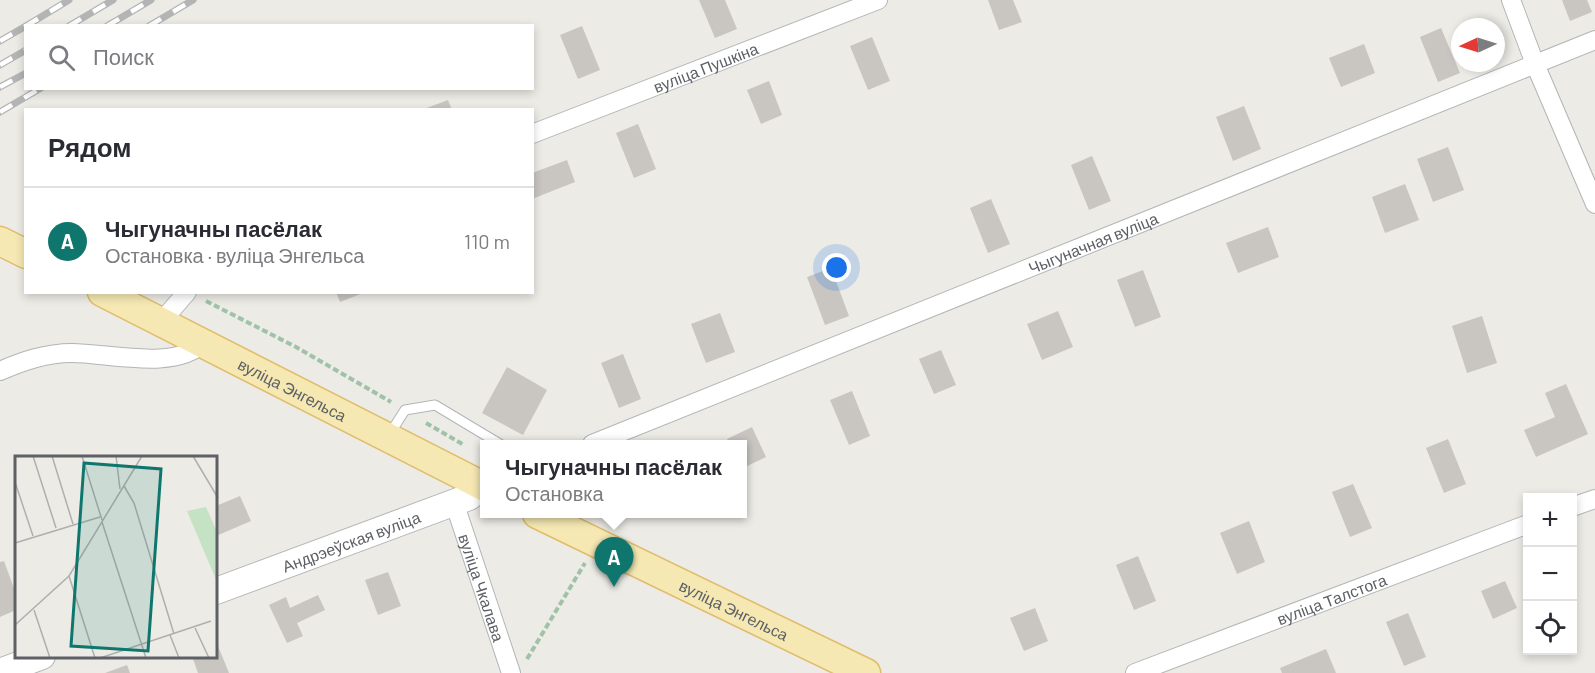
<!DOCTYPE html>
<html lang="ru">
<head>
<meta charset="utf-8">
<style>
  body { margin:0; font-family:Barlow,sans-serif; background:#f2f2f3; color:#2b2b33 }
  .controls { position:absolute; right:18px; bottom:18px; display:grid; overflow:hidden; border-radius:0px; box-shadow:0 3px 9px #0003 }
  .controls button { width:54px; height:54px; display:grid; place-items:center; padding:0; border:0; border-bottom:2px solid #e1e1e2; background:#fff; color:#2b2b33; font:30px sans-serif }
  .compass { position:absolute; left:1451px; top:18px; width:54px; height:54px; border-radius:50%; background:#fff; box-shadow:0 3px 9px #0003; rotate:266deg }
  .you { position:absolute; left:837px; top:268px; width:21px; height:21px; margin:-15px; border:4px solid #fff; border-radius:50%; background:#1a73e8; box-shadow:0 0 0 9px #1a73e833 }
  .badge { display:grid; place-items:center; width:39px; height:39px; border-radius:50%; background:#0f766e; color:#fff; font-size:20px; font-weight:700 }
  .pin { position:absolute; translate:-50% -50px; filter:drop-shadow(0 2px 3px #0008) }
  .pin::after { content:''; position:absolute; top:32px; width:21px; height:18px; background:inherit; clip-path:polygon(0 0,100% 0,50% 100%) }
  .popup { position:absolute; left:480px; top:440px; width:267px; height:78px; box-sizing:border-box; display:grid; place-content:center; border-radius:0px; background:#fff; filter:drop-shadow(0 2px 4px #0005); font-size:20px; white-space:nowrap; color:#7c7c81 }
  .popup b { font-size:22px; color:#2b2b33 }
  .popup::after { content:''; position:absolute; left:50%; top:100%; margin-left:-12px; border:12px solid transparent; border-top-color:#fff }
  .list { margin:0; padding:0; list-style:none }
  h2 { display:flex; justify-content:space-between; align-items:center; height:78px; margin:0; padding:0 24px; font-size:26px }
  h2 small { font-size:20px; font-weight:400; color:#7c7c81 }
  .list li { display:grid; grid-template-columns:39px 1fr auto; gap:18px; align-items:center; box-sizing:border-box; height:108px; padding:0 24px; border-top:2px solid #e1e1e2 }
  .list b { display:block; font-size:22px; white-space:nowrap }
  .list p { margin:0; font-size:20px; white-space:nowrap; color:#7c7c81 }
  .list em { font-size:20px; font-style:normal; color:#7c7c81 }
  .icon { flex:none; width:33px; height:33px; fill:none; stroke:currentColor; stroke-width:2; stroke-linecap:round; stroke-linejoin:round }
  .map { position:relative; flex:none; width:1595px; height:673px; overflow:hidden }
  .search { position:absolute; background:#fff; box-shadow:0 3px 9px #0003; left:24px; top:24px; width:510px; height:66px; display:flex; align-items:center; gap:15px; box-sizing:border-box; padding:0 21px; border-radius:0px; color:#7c7c81; font-size:22px }
  .panel { position:absolute; background:#fff; box-shadow:0 3px 9px #0003; left:24px; top:108px; width:510px; height:186px; border-radius:0px }
  .map>svg:first-child { display:block }
  .building { fill:#c9c6c2 }
  .lines { fill:none; stroke-linecap:round; stroke-linejoin:round }
  .service-casing { stroke:#b2b5b8; stroke-width:11 }
  .minor-casing { stroke:#b2b5b8; stroke-width:20 }
  .secondary-casing { stroke:#b2b4b8; stroke-width:28 }
  .primary-casing { stroke:#e0bc6c; stroke-width:31 }
  .path { stroke:#9fc2a8; stroke-width:4; stroke-dasharray:6 3; stroke-linecap:butt }
  .service { stroke:#fff; stroke-width:9 }
  .minor { stroke:#fff; stroke-width:18 }
  .secondary { stroke:#fff; stroke-width:26 }
  .primary { stroke:#f5e8b3; stroke-width:28 }
  .rail-casing { stroke:#b3b4b4; stroke-width:7 }
  .rail { stroke:#fff; stroke-width:4.5; stroke-dasharray:14; stroke-linecap:butt }
  .labels { text-anchor:middle; dominant-baseline:central; stroke-width:6; stroke-linejoin:round; paint-order:stroke }
  .street-label { font-size:16px; fill:#5d6064; stroke:#fff }
  .inset-road { fill:none; stroke:#afafad; stroke-width:1.5 }
  .view { fill:#0f766e; fill-opacity:0.15; stroke:#0f766e; stroke-width:3 }
  .inset-edge { fill:none; stroke:#5d6064; stroke-width:3 }
</style>
</head>
<body>
<div class="map">
<svg width="1595" height="673" viewBox="0 0 1595 673">
  <rect width="100%" height="100%" fill="#edebe5"/>
  <!-- building -->
  <g class="building">
    <polygon points="699,0 725,0 737,29 715,38"/>
    <polygon points="988,0 1013,0 1022,22 999,30"/>
    <polygon points="1562,0 1587,0 1592,12 1570,21"/>
    <polygon points="582,26 600,70 578,79 560,35"/>
    <polygon points="1441,28 1460,73 1438,82 1420,37"/>
    <polygon points="872,37 890,81 868,90 850,46"/>
    <polygon points="1364,44 1375,73 1341,87 1329,58"/>
    <polygon points="769,81 782,115 761,124 747,90"/>
    <polygon points="448,100 452,110 424,110 424,109"/>
    <polygon points="1244,106 1261,149 1233,161 1216,117"/>
    <polygon points="638,124 656,169 634,178 616,133"/>
    <polygon points="1448,147 1464,190 1433,202 1417,159"/>
    <polygon points="1092,156 1111,201 1089,210 1071,165"/>
    <polygon points="567,160 575,182 532,199 532,173"/>
    <polygon points="1405,184 1419,220 1385,233 1372,197"/>
    <polygon points="991,199 1010,244 988,253 970,208"/>
    <polygon points="1268,227 1279,257 1238,273 1226,243"/>
    <polygon points="831,268 849,316 825,325 807,277"/>
    <polygon points="1143,270 1161,317 1135,327 1117,280"/>
    <polygon points="336,292 363,292 363,293 340,302"/>
    <polygon points="1058,311 1073,347 1042,360 1027,324"/>
    <polygon points="720,313 735,352 706,363 691,324"/>
    <polygon points="1482,316 1497,363 1467,373 1452,326"/>
    <polygon points="941,350 956,385 934,394 919,359"/>
    <polygon points="623,354 641,399 619,408 601,363"/>
    <polygon points="507,367 547,390 523,435 482,413"/>
    <polygon points="1566,384 1588,434 1536,457 1524,430 1555,417 1545,393"/>
    <polygon points="852,391 870,436 849,445 830,400"/>
    <polygon points="752,427 766,457 743,468 743,444 730,444 727,439"/>
    <polygon points="1448,439 1466,484 1444,493 1426,448"/>
    <polygon points="1353,484 1372,528 1350,537 1332,492"/>
    <polygon points="240,496 251,521 216,536 216,506"/>
    <polygon points="1249,521 1265,562 1237,574 1220,533"/>
    <polygon points="1138,556 1156,601 1134,610 1116,565"/>
    <polygon points="4,561 16,594 16,610 0,617 0,562"/>
    <polygon points="388,572 401,606 378,615 365,580"/>
    <polygon points="1505,581 1517,608 1493,619 1481,591"/>
    <polygon points="318,595 325,610 297,623 303,636 287,643 269,605 286,597 290,608"/>
    <polygon points="1035,608 1048,641 1024,651 1010,618"/>
    <polygon points="1408,613 1426,657 1404,666 1386,622"/>
    <polygon points="216,641 229,673 198,673 192,656 216,656"/>
    <polygon points="1326,649 1336,673 1282,673 1280,668"/>
    <polygon points="127,665 130,673 105,673"/>
  </g>
  <g class="lines">
    <defs>
      <polyline id="service" points="389,435 405,410 435,405 500,444"/>
      <g id="minor">
        <polyline points="1511,0 1535,64 1595,204"/>
        <path id="s1" d="M532 134 878 0"/>
        <polyline points="161,322 187,292"/>
        <path d="M0 371C23 361 46 353 72 353 108 353 175 371 203 343"/>
        <path id="s2" d="M592 444 1595 40"/>
        <path id="s3" d="M454 502 511 673"/>
        <polyline points="1572,507 1595,499"/>
        <path id="s4" d="M1135 673 1528 524"/>
      </g>
      <g id="secondary">
        <path id="s5" d="M216 591 469 497 483 486"/>
        <polyline points="0,672 42,656"/>
      </g>
      <g id="primary">
        <polyline points="0,241 26,254"/>
        <path id="s6" d="M102 292 485 487"/>
        <path id="s7" d="M537 514 866 673"/>
      </g>
    </defs>
    <!-- service casing -->
    <use href="#service" class="service-casing"/>
    <!-- minor casing -->
    <use href="#minor" class="minor-casing"/>
    <!-- secondary casing -->
    <use href="#secondary" class="secondary-casing"/>
    <!-- primary casing -->
    <use href="#primary" class="primary-casing"/>
    <!-- path -->
    <g class="path">
      <polyline points="206,301 296,347 391,402"/>
      <polyline points="426,423 464,445"/>
      <polyline points="527,659 585,563"/>
    </g>
    <!-- service -->
    <use href="#service" class="service"/>
    <!-- minor -->
    <use href="#minor" class="minor"/>
    <!-- secondary -->
    <use href="#secondary" class="secondary"/>
    <!-- primary -->
    <use href="#primary" class="primary"/>
    <defs>
      <g id="rail">
        <polyline points="26,26 69,0"/>
        <polyline points="69,26 113,0"/>
        <polyline points="107,26 151,0"/>
        <polyline points="149,26 193,0"/>
        <polyline points="0,41 26,26"/>
        <polyline points="0,65 26,50"/>
        <polyline points="0,87 26,73"/>
        <polyline points="0,112 41,88"/>
      </g>
    </defs>
    <!-- rail casing -->
    <use href="#rail" class="rail-casing"/>
    <!-- rail -->
    <use href="#rail" class="rail"/>
  </g>
  <g class="labels">
    <!-- street labels -->
    <g class="street-label">
      <text stroke="none"><textPath href="#s1" startOffset="186">вуліца Пушкіна</textPath></text>
      <text stroke="none"><textPath href="#s2" startOffset="540">Чыгуначная вуліца</textPath></text>
      <text stroke="none"><textPath href="#s6" startOffset="214">вуліца Энгельса</textPath></text>
      <text stroke="none"><textPath href="#s5" startOffset="144">Андрэеўская вуліца</textPath></text>
      <text stroke="none"><textPath href="#s3" startOffset="90">вуліца Чкалава</textPath></text>
      <text stroke="none"><textPath href="#s4" startOffset="210">вуліца Талстога</textPath></text>
      <text stroke="none"><textPath href="#s7" startOffset="219">вуліца Энгельса</textPath></text>
    </g>
  </g>
  <!-- overview -->
  <g transform="translate(15 456)">
    <rect width="202" height="202" fill="#edebe5"/>
    <path d="M191 51 202 76V126L172 55Z" fill="#c6e2c5"/>
    <path class="inset-road" d="M18 0 41 72M37 0 58 68M67 0 87 64M101 0 105 33M178 0 203 42M0 26 18 80M109 30 119 47 159 178M87 66 131 202M0 87 85 61M54 120 80 202M19 154 35 202M0 169 54 120 127 0M180 172 194 202M155 179 164 202M85 202 196 165"/>
    <path class="view" d="M69 7 146 13 133 195 56 190Z"/>
    <rect width="202" height="202" class="inset-edge"/>
  </g>
</svg>
<div class="controls">
<button>+</button>
<button>−</button>
<button><svg class="icon" aria-label="locate" viewBox="0 0 24 24"><circle cx="12" cy="12" r="6"/><path d="M12 2v4M12 18v4M2 12h4M18 12h4"/></svg></button>
</div>
<svg class="compass" viewBox="-18 -18 36 36"><path d="M0-13l5 13h-10z" fill="#e53935"/><path d="M0 13l5-13h-10z" fill="#7c7c81"/></svg>
<div class="you"></div>
<div class="pin badge" style="left:614px;top:587px">A</div>
<div class="popup"><b>Чыгуначны пасёлак</b>Остановка</div>
<div class="search"><svg class="icon" aria-label="search" viewBox="0 0 24 24"><circle cx="10" cy="10" r="6"/><path d="M15 15l6 6"/></svg>Поиск</div>
<section class="panel">
<h2>Рядом<small></small></h2>
<ul class="list">
<li><span class="badge">A</span><div><b>Чыгуначны пасёлак</b><p>Остановка · вуліца Энгельса</p></div><em>110 m</em></li>
</ul>
</section>
</div>
</body>
</html>
